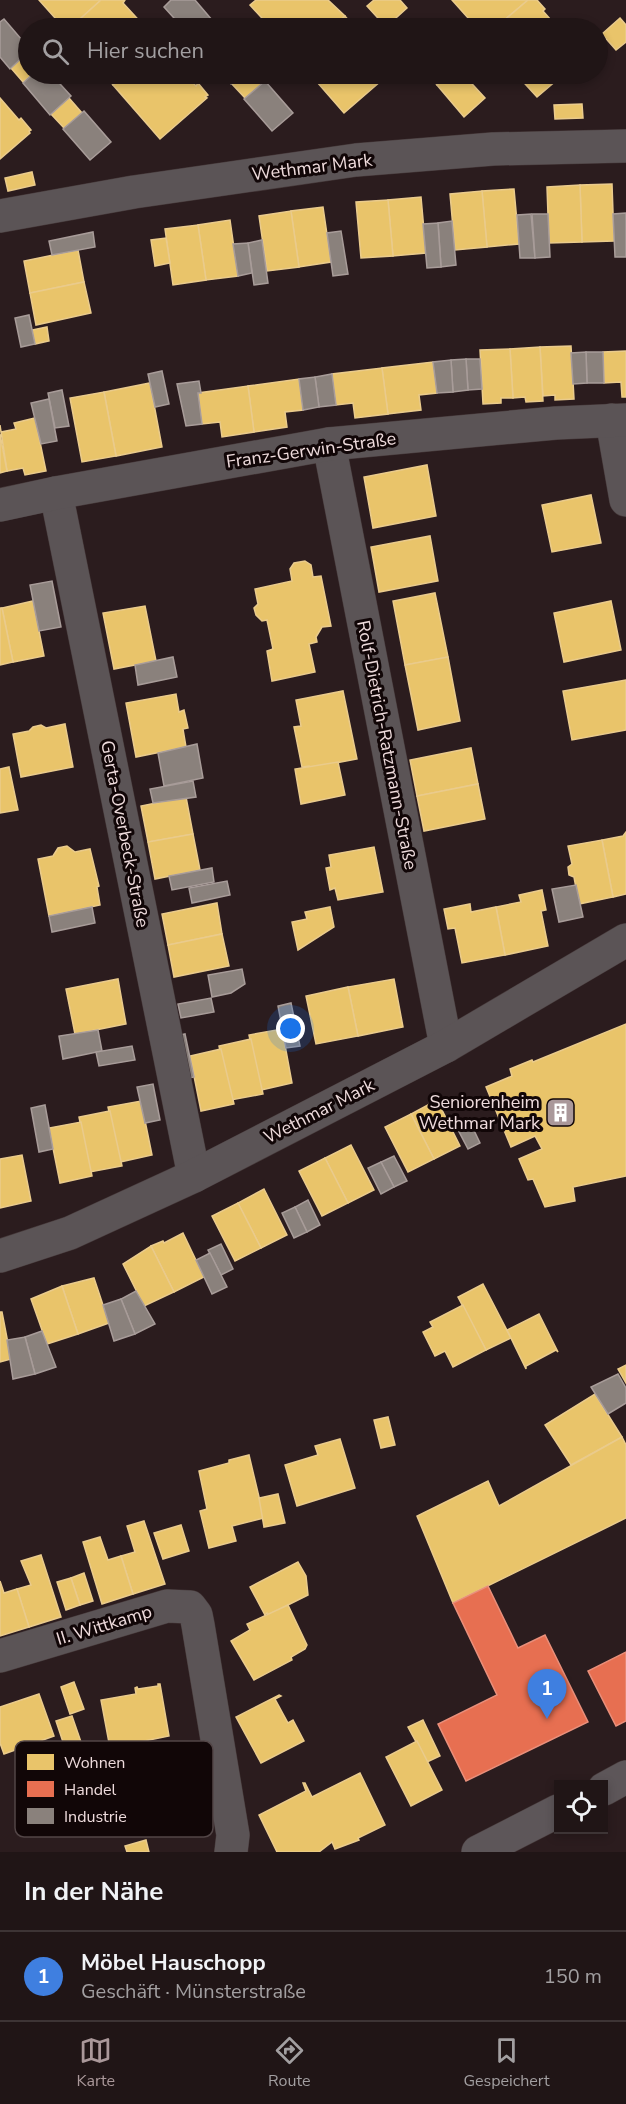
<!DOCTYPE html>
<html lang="de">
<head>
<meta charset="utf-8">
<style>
  body { margin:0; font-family:"Nunito Sans",sans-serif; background:#281e1f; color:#f1f3f6 }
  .controls { position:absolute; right:18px; bottom:18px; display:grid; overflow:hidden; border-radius:0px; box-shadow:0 3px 9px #0003 }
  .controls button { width:54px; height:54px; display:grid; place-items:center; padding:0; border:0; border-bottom:2px solid #3d3435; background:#201516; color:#f1f3f6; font:30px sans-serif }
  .you { position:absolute; left:291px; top:1029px; width:21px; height:21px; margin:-15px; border:4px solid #fff; border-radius:50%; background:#1a73e8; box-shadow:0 0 0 9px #1a73e833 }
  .badge { display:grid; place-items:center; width:39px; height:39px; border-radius:50%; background:#aa989a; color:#fff; font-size:20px; font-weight:700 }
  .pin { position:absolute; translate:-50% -50px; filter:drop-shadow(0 2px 3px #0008) }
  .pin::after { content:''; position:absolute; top:32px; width:21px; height:18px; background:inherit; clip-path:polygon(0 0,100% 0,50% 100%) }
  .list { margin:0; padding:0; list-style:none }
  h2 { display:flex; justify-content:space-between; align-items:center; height:78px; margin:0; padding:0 24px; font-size:26px }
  h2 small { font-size:20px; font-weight:400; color:#a29fa1 }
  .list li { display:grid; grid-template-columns:39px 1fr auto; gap:18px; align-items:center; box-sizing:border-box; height:90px; padding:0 24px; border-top:2px solid #3d3435 }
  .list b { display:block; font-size:22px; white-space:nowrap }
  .list p { margin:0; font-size:20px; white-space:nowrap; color:#a29fa1 }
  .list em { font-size:20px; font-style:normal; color:#a29fa1 }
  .icon { flex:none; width:33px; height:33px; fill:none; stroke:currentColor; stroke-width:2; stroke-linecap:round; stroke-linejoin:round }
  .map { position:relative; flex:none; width:626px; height:1852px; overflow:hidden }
  .search { position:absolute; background:#201516; box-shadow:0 3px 9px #0003; left:18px; right:18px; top:18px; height:66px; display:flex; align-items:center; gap:15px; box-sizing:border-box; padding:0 21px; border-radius:33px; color:#a29fa1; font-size:22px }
  .sheet { height:168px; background:#201516 }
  nav { display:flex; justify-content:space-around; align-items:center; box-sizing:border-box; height:84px; border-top:2px solid #3d3435; background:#201516; font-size:16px; color:#a29fa1 }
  nav a { display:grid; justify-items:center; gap:3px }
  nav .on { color:#aa989a }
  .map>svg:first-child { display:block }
  .homes { fill:#e9c46a; stroke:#eacb8c; stroke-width:1.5 }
  .shops { fill:#e76f51; stroke:#e98f7b; stroke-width:1.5 }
  .industry { fill:#8a817c; stroke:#a89c99; stroke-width:1.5 }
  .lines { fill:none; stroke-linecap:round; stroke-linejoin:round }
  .minor-casing { stroke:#453839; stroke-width:34 }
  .major-casing { stroke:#453839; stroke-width:34 }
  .minor { stroke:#5b5456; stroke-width:33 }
  .major { stroke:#5d5659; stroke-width:33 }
  .labels { text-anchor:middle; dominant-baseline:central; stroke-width:6; stroke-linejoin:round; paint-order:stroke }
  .street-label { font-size:18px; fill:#eedbdc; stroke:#110607 }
  .poi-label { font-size:18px; fill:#eedbdc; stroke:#110607; text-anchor:end }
  .key { fill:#110607; stroke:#534647; stroke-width:1.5 }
  .key-label { font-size:16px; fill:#eedbdc }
</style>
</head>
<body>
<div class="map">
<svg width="626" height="1852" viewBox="0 0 626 1852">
  <rect width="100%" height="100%" fill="#2b1c1e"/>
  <!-- homes -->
  <g class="homes">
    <polygon points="39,0 101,0 70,28 64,28"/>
    <polygon points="101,0 125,0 123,3 146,28 70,28"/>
    <polygon points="256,0 328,0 345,16 331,28 271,28 250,5"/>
    <polygon points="374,0 400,0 407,8 386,27 367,6"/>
    <polygon points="452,0 528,0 495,28 477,28"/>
    <polygon points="528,0 537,0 545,9 543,11 558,28 495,28"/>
    <polygon points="345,16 354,27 352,28 331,28"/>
    <polygon points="620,18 626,25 626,42 616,50 602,34"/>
    <polygon points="210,22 216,28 202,28"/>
    <polygon points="28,52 28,74 33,74 23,82 11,68"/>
    <polygon points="104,74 126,74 113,85"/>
    <polygon points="126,74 185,74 196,86 198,83 208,95 205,97 207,98 160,139 113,85"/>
    <polygon points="244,74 255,74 263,83 245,98 232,84"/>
    <polygon points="310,74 389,74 344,113"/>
    <polygon points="428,74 450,74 437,85"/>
    <polygon points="450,74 463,74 485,98 464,117 437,85"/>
    <polygon points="516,74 564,74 537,97"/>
    <polygon points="0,98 19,120 21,118 31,130 29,131 30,133 0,159"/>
    <polygon points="69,98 82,113 64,128 51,114"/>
    <polygon points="582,104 583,118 555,119 554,105"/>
    <polygon points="32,172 35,185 8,191 5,178"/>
    <polygon points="612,184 614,241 582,242 580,185"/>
    <polygon points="580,185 582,242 549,243 547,187"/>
    <polygon points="514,189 519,244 487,247 482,191"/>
    <polygon points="482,191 487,247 455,250 450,194"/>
    <polygon points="421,197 426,253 393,256 388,200"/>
    <polygon points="388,200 393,256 361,258 356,202"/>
    <polygon points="323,207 331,262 299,267 291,211"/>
    <polygon points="291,211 299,267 267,271 259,216"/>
    <polygon points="230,220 238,276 206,280 198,225"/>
    <polygon points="198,225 206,280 173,285 165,229"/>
    <polygon points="166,238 170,263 155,266 151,240"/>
    <polygon points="78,250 84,282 30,293 24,261"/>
    <polygon points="84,282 91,313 36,325 30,293"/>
    <polygon points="47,327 49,341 35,344 32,330"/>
    <polygon points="571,346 574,399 555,400 555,395 543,396 540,347"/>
    <polygon points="540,347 543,401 526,402 525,397 513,398 510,349"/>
    <polygon points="510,349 513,398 501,398 501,403 483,404 480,350"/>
    <polygon points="626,351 626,397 622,397 621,382 604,383 603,352"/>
    <polygon points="433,362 437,393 419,395 421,410 388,414 382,368"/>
    <polygon points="382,368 388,414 355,418 353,403 336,405 332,374"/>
    <polygon points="299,379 303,410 285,412 287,427 254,432 248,386"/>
    <polygon points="150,383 162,447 116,456 104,392"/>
    <polygon points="248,386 254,432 222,437 220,422 202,424 198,393"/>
    <polygon points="104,392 116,456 82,462 70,398"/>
    <polygon points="35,418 46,471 25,475 23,468 7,471 0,425 1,432 16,429 14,423"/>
    <polygon points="0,434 7,471 0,473"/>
    <polygon points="427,465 436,516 373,528 364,477"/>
    <polygon points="591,495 601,543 552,552 542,505"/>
    <polygon points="430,536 438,581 379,592 371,547"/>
    <polygon points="305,561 311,565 313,577 321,576 331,626 322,627 316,637 317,642 309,644 315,672 272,681 267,651 273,649 267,620 262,621 256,615 254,608 258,604 255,589 292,581 290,569 294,563"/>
    <polygon points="435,593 448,657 405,665 393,601"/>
    <polygon points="33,601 44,656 13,662 2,608"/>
    <polygon points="611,601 621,650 564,662 554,613"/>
    <polygon points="145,606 156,661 114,669 103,613"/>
    <polygon points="0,608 2,608 13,662 0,665"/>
    <polygon points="448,657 460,721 418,730 405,665"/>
    <polygon points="626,680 626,730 572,740 563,691"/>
    <polygon points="343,691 357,759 309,768 309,766 302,767 294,727 301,726 296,700"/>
    <polygon points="176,694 179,712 184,710 188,728 183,729 186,747 136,757 126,703"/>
    <polygon points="65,724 73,767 21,777 13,734 29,731 33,727 41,725 46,728"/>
    <polygon points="471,748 478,784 417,796 410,760"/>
    <polygon points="338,762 345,795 301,804 295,769"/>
    <polygon points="9,767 18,810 0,813 0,769"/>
    <polygon points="478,784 485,819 424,831 417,796"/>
    <polygon points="186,797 193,834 148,842 141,806"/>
    <polygon points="626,832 626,894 613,897 602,840 623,836"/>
    <polygon points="193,834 200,870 155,879 148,842"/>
    <polygon points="602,840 613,897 579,904 574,877 569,875 568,867 572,864 568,846"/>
    <polygon points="67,846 75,852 90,849 99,886 97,887 100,905 49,916 38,859 53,856 58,848"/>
    <polygon points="374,847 383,892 338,900 335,888 330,890 326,868 331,867 329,855"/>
    <polygon points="542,890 546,910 541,911 548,946 505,955 496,907 521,902 519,895"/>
    <polygon points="217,903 222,934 168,945 162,914"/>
    <polygon points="470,904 471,912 496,907 505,955 462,963 455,928 448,929 444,909"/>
    <polygon points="330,907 334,927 298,950 292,922 307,919 305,912"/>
    <polygon points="222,934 229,966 174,977 168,945"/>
    <polygon points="118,979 126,1024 75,1034 66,989"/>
    <polygon points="394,979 403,1027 358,1036 348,987"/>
    <polygon points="348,987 358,1036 316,1044 306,996"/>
    <polygon points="626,1024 626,1176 573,1187 575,1201 545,1207 533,1179 528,1180 519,1159 542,1149 535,1136 511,1147 486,1087 512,1076 510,1069 532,1060 533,1062"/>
    <polygon points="282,1029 292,1083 261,1090 249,1035"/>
    <polygon points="251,1039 263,1094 231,1100 219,1046"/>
    <polygon points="221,1049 234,1104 201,1111 190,1056"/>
    <polygon points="437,1100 460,1146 434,1159 411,1114"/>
    <polygon points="141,1101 152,1155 120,1162 108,1107"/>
    <polygon points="110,1111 122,1166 90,1172 79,1117"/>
    <polygon points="411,1114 434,1159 408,1172 385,1127"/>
    <polygon points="81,1122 92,1176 60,1183 49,1128"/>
    <polygon points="351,1145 374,1190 348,1203 325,1158"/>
    <polygon points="22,1155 31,1201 0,1208 0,1159"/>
    <polygon points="325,1158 348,1203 322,1216 299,1171"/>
    <polygon points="264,1189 287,1235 261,1248 238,1203"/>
    <polygon points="238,1203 261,1248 235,1261 212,1216"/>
    <polygon points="183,1233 204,1277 174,1292 151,1246 163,1241 164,1243"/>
    <polygon points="151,1246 174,1292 144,1306 123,1264"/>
    <polygon points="94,1278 109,1323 78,1334 62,1286"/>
    <polygon points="483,1284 511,1338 486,1350 458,1297"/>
    <polygon points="62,1286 78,1334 47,1344 31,1299"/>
    <polygon points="463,1305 486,1350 453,1367 445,1351 435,1356 423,1332 433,1327 430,1322"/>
    <polygon points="0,1312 2,1312 11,1359 0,1362"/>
    <polygon points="539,1314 558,1352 556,1350 526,1366 526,1369 507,1330"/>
    <polygon points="626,1365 626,1383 618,1369"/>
    <polygon points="595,1394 622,1437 571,1465 545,1425"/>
    <polygon points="388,1417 395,1445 381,1448 374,1420"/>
    <polygon points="622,1437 626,1445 626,1518 453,1603 417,1516 488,1481 499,1506"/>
    <polygon points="340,1439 355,1488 297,1506 285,1465 318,1455 315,1446"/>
    <polygon points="249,1455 264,1518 232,1526 236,1541 209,1548 200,1511 207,1509 199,1471 229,1463 229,1460"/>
    <polygon points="278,1494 285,1523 264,1527 259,1498"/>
    <polygon points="144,1521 165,1584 133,1594 121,1556 135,1552 127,1526"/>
    <polygon points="181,1525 189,1551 163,1559 154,1533"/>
    <polygon points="100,1537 108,1560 121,1556 133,1594 102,1604 83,1542"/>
    <polygon points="41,1555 61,1617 29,1627 17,1589 31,1585 21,1561"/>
    <polygon points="298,1562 306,1576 308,1595 268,1615 267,1613 265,1615 250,1587"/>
    <polygon points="84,1573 93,1601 80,1605 71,1578"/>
    <polygon points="71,1578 80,1605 66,1610 57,1582"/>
    <polygon points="0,1581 4,1593 17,1589 29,1627 0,1636"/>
    <polygon points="288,1605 307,1645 305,1649 291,1657 292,1660 254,1680 231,1641 250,1630 247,1624"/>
    <polygon points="74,1682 84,1709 70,1714 61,1687"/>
    <polygon points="158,1684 160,1684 169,1736 110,1748 101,1700 136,1694 135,1688 137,1687 138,1689 158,1686"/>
    <polygon points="39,1694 54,1736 4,1754 0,1743 0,1707"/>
    <polygon points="279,1695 281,1696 275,1699 288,1723 293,1720 304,1741 261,1763 236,1717"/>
    <polygon points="72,1716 81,1742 65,1748 56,1721"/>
    <polygon points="423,1720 440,1756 427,1762 408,1727"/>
    <polygon points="417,1741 442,1790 411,1806 386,1757"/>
    <polygon points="360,1773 385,1825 358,1838 359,1840 335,1849 332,1842 319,1852 277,1852 259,1815 306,1791 303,1783 305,1783 312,1797"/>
    <polygon points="146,1840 149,1852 127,1852 125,1846"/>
  </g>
  <!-- shops -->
  <g class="shops">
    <polygon points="488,1586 518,1648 545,1635 588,1722 466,1781 438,1724 497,1695 453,1603"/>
    <polygon points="626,1652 626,1721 616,1726 588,1671"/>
  </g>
  <!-- industry -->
  <g class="industry">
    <polygon points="171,0 195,0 212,20 202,28 183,28 164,7"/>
    <polygon points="4,19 28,47 28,52 10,69 0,57 0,22"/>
    <polygon points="33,74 51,74 71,96 50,115 23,83"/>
    <polygon points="222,74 244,74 231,84"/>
    <polygon points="265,81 293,113 272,131 244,99"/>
    <polygon points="84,111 111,142 90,160 63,129"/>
    <polygon points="626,213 626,257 615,257 613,214"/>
    <polygon points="531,214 535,258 520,258 517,215"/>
    <polygon points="532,214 548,214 550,257 535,258"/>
    <polygon points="452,221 456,265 441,267 438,223"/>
    <polygon points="438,223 441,267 427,268 423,224"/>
    <polygon points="341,231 348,274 333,276 327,233"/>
    <polygon points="93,232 95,247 52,255 49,241"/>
    <polygon points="262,240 268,283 254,285 248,243"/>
    <polygon points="248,243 252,273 238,276 233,244"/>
    <polygon points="29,315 35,344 21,347 15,318"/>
    <polygon points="586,352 603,352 604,383 587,383"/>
    <polygon points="586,352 587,383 573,384 571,353"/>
    <polygon points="466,359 480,359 482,389 468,390"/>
    <polygon points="466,359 468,390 453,392 451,360"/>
    <polygon points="451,360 453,392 437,393 433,362"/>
    <polygon points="162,371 169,404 155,407 148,374"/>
    <polygon points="332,374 336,405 319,407 315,377"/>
    <polygon points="315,377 319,407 303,410 299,379"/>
    <polygon points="199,381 201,393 198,393 202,424 186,426 177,384"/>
    <polygon points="62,390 69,426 55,428 48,393"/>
    <polygon points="49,399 57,441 41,444 31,403"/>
    <polygon points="52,581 61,627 39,631 30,585"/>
    <polygon points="173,657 177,677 138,685 135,665"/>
    <polygon points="197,744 203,778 164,786 158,753"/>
    <polygon points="193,781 196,797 153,803 150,789"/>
    <polygon points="212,868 214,882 172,890 169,876"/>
    <polygon points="227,881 230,895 192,903 189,888"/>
    <polygon points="576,885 583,917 559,922 552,889"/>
    <polygon points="92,907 95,923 52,932 49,916"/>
    <polygon points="242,969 245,984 231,993 212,997 208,975"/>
    <polygon points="211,998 214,1012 181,1018 178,1004"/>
    <polygon points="291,1003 300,1046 286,1048 278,1006"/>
    <polygon points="98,1030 102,1051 63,1059 59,1036"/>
    <polygon points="185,1034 194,1077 180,1080 171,1037"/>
    <polygon points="132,1046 135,1060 99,1066 96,1052"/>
    <polygon points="153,1084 160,1120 145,1123 137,1087"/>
    <polygon points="45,1105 53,1149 39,1152 31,1108"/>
    <polygon points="468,1118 480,1143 468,1149 455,1124"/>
    <polygon points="394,1156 407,1181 394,1187 381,1162"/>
    <polygon points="381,1162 394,1187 381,1194 368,1168"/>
    <polygon points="308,1200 320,1225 307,1232 295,1207"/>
    <polygon points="295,1207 307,1232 294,1238 282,1213"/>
    <polygon points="221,1244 233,1269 221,1275 208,1250"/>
    <polygon points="210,1253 227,1287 212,1294 196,1260"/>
    <polygon points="136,1291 155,1324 135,1334 121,1299"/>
    <polygon points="121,1299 135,1334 114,1341 103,1305"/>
    <polygon points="42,1331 56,1367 35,1374 25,1337"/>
    <polygon points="25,1337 35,1374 13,1379 7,1340"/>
    <polygon points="618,1374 626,1388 626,1403 608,1414 591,1387"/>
  </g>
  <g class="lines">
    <defs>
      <g id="minor">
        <polyline points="0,216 134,192 356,160 493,149 626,146"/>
        <polyline points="612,420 626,500"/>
        <polyline points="329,444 446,1046"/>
        <polyline points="56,493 194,1176"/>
        <polyline points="0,505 56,493 329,444 556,423 626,420"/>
        <polyline points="0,1256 70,1233 194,1176 446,1046 626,940"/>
        <polyline points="0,1656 167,1606 190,1607 196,1615 198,1625 233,1835 231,1852"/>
      </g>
      <g id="major">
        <polyline points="604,1789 626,1777"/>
        <polyline points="478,1852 558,1811"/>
      </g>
    </defs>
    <!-- minor casing -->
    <use href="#minor" class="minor-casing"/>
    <!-- major casing -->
    <use href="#major" class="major-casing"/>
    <!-- minor -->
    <use href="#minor" class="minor"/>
    <!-- major -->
    <use href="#major" class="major"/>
  </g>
  <!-- icons -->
  <defs>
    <symbol id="building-square" viewBox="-11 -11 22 22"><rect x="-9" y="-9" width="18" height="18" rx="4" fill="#aa989a" stroke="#110607"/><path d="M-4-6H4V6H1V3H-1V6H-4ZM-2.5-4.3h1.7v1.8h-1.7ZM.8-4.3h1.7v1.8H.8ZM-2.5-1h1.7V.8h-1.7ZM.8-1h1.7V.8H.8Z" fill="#fff"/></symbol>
  </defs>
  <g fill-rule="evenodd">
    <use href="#building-square" x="544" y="1096" width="33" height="33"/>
  </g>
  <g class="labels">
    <!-- street labels -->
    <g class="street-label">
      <text transform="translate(312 167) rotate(-7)">Wethmar Mark</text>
      <text transform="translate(311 450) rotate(-8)">Franz-Gerwin-Straße</text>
      <text transform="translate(387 745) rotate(79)">Rolf-Dietrich-Ratzmann-Straße</text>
      <text transform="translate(125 834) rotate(79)">Gerta-Overbeck-Straße</text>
      <text transform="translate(319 1111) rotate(-27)">Wethmar Mark</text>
      <text transform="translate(104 1625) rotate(-17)">II. Wittkamp</text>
    </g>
    <!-- poi labels -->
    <g class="poi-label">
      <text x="540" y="1102">Seniorenheim<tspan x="540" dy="21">Wethmar Mark</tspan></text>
    </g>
  </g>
  <!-- legend -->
  <rect x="15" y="1741" width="198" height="96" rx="9" class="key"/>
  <rect x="27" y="1754" width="27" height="16" fill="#e9c46a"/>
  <rect x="27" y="1781" width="27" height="16" fill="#e76f51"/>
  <rect x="27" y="1808" width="27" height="16" fill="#8a817c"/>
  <g class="key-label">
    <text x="64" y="1768">Wohnen</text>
    <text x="64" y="1795">Handel</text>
    <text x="64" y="1822">Industrie</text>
  </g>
</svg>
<div class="controls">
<button><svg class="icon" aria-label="locate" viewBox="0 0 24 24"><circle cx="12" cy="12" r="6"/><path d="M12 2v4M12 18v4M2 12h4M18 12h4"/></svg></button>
</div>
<div class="you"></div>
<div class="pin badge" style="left:547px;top:1719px;background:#3f7fe0">1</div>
<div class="search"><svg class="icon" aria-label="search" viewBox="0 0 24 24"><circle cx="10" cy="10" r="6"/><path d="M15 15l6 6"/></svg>Hier suchen</div>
</div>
<section class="sheet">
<h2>In der Nähe<small></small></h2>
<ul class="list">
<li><span class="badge" style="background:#3f7fe0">1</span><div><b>Möbel Hauschopp</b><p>Geschäft · Münsterstraße</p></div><em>150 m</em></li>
</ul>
</section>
<nav>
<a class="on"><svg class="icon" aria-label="map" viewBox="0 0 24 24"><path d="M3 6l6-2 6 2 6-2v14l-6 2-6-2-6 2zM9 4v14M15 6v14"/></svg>Karte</a>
<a><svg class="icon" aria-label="directions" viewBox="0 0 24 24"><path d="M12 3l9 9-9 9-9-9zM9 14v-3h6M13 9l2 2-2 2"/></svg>Route</a>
<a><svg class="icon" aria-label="saved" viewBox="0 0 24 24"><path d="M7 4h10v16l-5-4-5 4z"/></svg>Gespeichert</a>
</nav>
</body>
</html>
